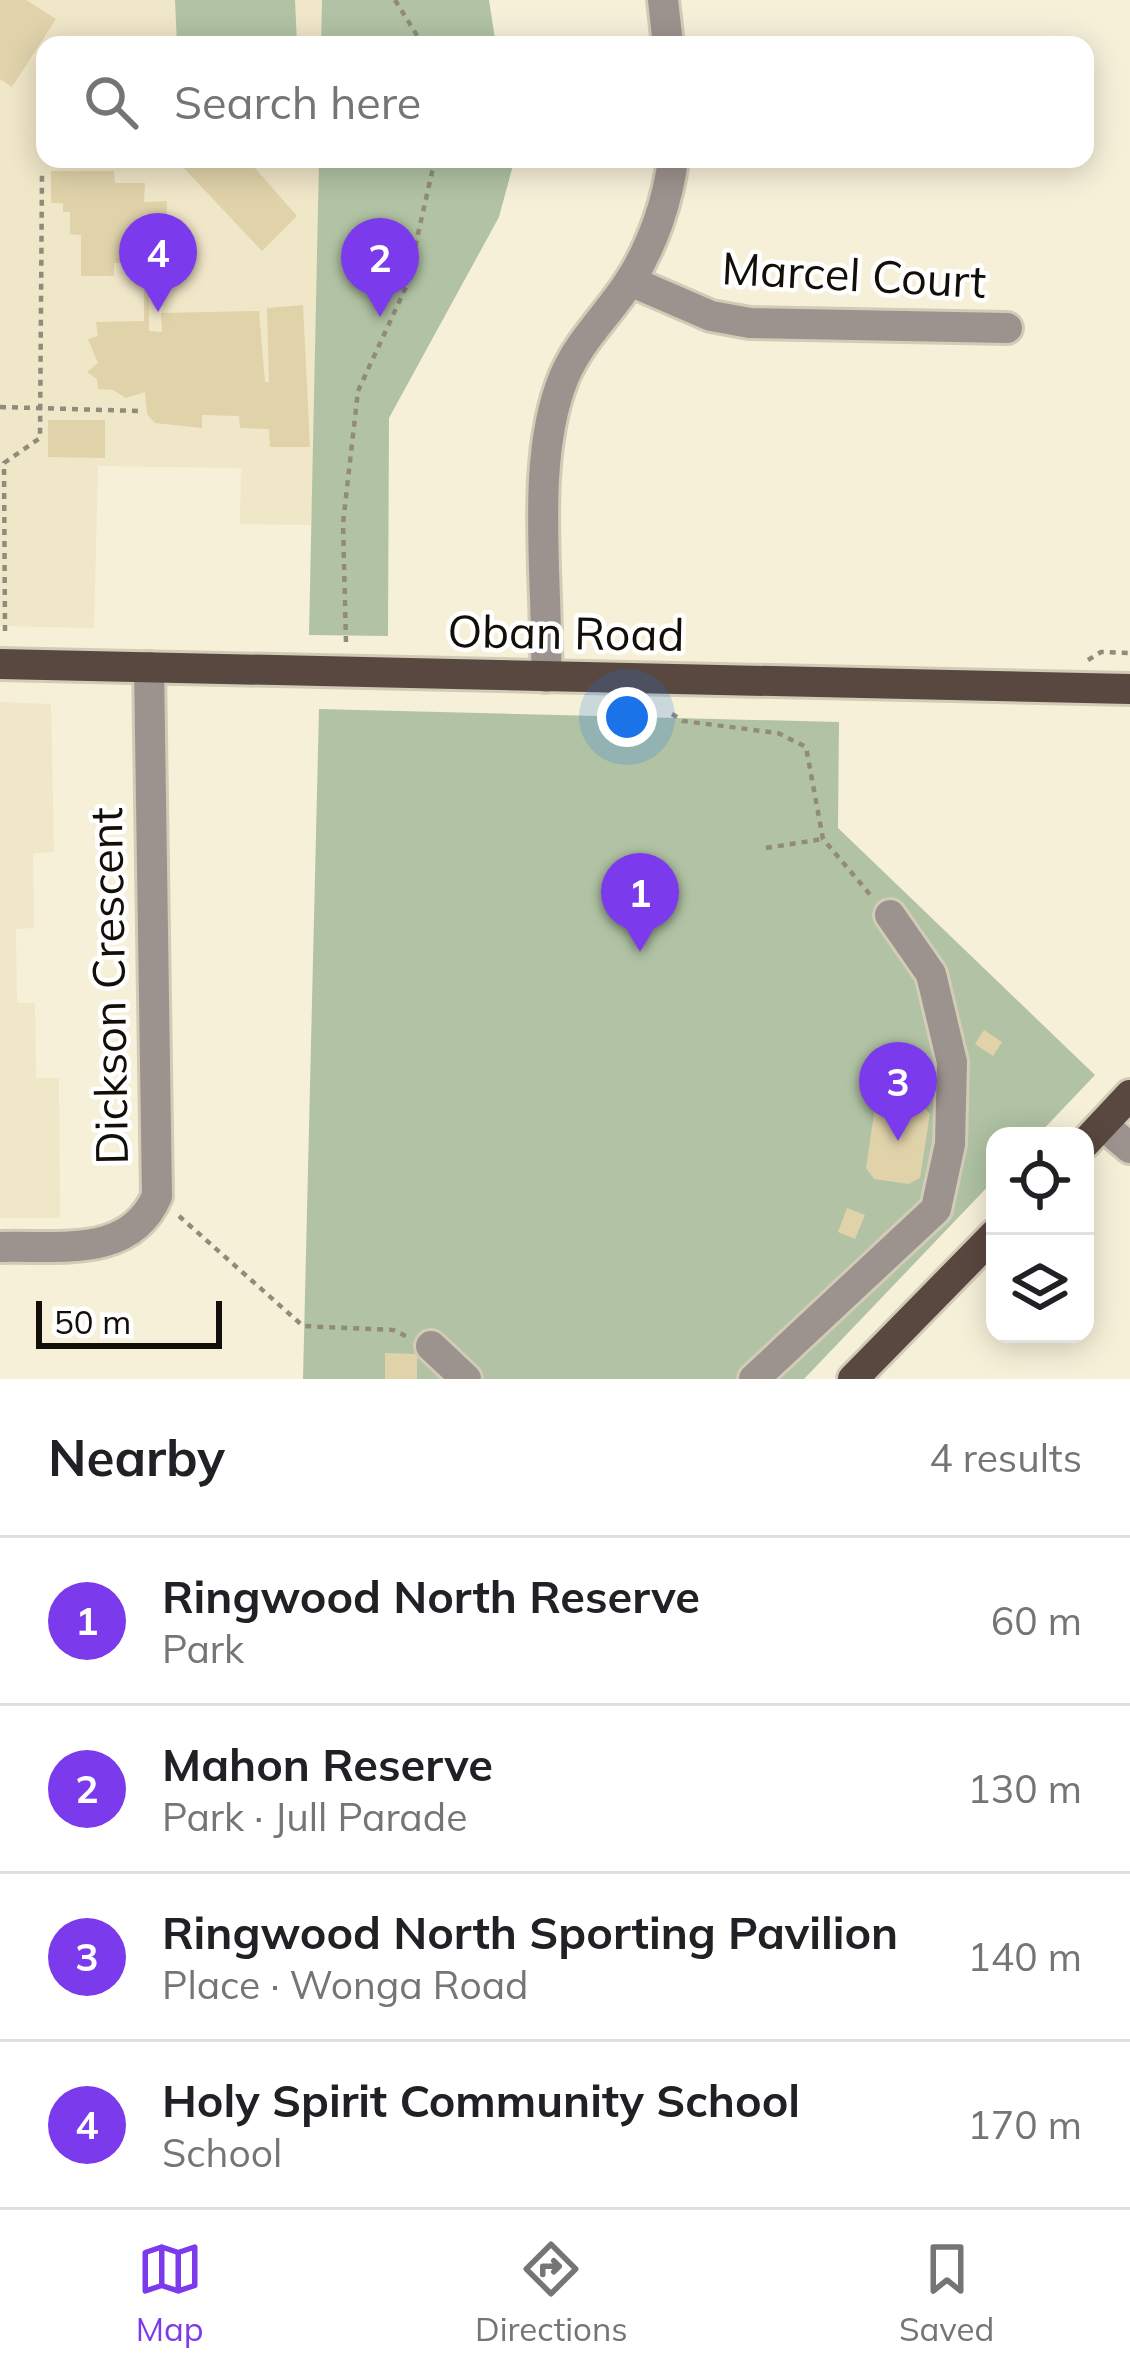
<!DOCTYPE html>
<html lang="en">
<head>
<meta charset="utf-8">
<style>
  body { margin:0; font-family:Mulish,sans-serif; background:#f2f2f2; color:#202124 }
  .controls { position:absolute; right:36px; bottom:36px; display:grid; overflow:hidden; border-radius:24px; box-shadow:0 6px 30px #0003 }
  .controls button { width:108px; height:108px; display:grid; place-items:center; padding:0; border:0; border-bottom:3px solid #e0e0e0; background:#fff; color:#202124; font:60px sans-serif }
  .scale { position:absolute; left:36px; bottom:30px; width:186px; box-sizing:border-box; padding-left:12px; border:6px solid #110f07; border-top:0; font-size:33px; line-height:42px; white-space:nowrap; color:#110f07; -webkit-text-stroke:9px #fff; paint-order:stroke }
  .you { position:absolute; left:627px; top:717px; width:42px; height:42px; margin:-30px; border:9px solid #fff; border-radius:50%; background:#1a73e8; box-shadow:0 0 0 18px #1a73e833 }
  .badge { display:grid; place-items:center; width:78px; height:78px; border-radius:50%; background:#7c3aed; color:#fff; font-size:39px; font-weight:700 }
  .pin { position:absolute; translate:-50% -99px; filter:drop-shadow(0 3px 6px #0008) }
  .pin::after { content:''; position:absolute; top:63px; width:42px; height:36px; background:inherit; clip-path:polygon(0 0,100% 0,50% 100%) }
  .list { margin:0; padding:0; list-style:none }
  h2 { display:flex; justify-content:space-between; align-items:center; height:156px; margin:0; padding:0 48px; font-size:51px }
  h2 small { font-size:39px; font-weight:400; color:#757577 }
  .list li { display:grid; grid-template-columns:78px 1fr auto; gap:36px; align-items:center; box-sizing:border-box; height:168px; padding:0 48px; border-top:3px solid #e0e0e0 }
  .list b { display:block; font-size:45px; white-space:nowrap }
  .list p { margin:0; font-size:39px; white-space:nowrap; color:#757577 }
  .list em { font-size:39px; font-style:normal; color:#757577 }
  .icon { flex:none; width:66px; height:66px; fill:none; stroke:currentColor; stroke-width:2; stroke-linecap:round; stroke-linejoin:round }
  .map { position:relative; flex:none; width:1130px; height:1379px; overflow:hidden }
  .search { position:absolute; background:#fff; box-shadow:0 6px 30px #0003; left:36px; right:36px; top:36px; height:132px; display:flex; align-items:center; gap:30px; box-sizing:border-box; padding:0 42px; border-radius:24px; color:#757577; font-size:45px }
  .sheet { height:828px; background:#fff }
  nav { display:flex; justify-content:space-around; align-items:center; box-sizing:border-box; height:168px; border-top:3px solid #e0e0e0; background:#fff; font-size:33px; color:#757577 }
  nav a { display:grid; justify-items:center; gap:6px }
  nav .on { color:#7c3aed }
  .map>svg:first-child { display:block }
  .built { fill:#f0e6c8 }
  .green { fill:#b1c3a4 }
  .building { fill:#e0d3aa }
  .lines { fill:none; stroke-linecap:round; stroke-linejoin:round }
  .minor-casing { stroke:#d2ccb7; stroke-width:36 }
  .major-casing { stroke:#d2ccb7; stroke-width:36 }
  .path { stroke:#908b7b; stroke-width:4.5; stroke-dasharray:6 6; stroke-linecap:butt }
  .minor { stroke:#9d938e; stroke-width:30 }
  .major { stroke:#594840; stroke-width:30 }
  .labels { text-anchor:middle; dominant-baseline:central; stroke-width:9; stroke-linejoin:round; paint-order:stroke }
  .street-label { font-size:45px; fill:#110f07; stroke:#fff }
</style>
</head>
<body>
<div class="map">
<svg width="1130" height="1379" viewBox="0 0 1130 1379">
  <rect width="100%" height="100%" fill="#f7f0d9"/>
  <!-- built -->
  <g class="built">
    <polygon points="0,0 322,0 321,45 45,45 45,159 319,159 312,525 240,524 241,468 98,466 94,628 0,626"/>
    <polygon points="0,702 51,704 54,852 33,853 34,928 16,929 17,1003 35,1003 36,1078 59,1078 60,1218 0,1218"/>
  </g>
  <!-- green -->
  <g class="green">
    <polygon points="175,0 295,0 297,43 177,45"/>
    <polygon points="322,0 489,0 496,45 321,45"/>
    <polygon points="319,159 512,159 513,165 499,217 389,418 388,636 309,635"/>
    <polygon points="319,709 839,722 838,828 1095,1075 1037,1136 995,1136 995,1179 804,1379 303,1379"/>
  </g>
  <!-- building -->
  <g class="building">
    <polygon points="0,0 26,0 56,19 12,87 0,79"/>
    <polygon points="188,159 247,159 297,216 262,251 181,165"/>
    <polygon points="51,171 114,171 115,183 145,183 144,202 167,201 166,237 149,237 149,331 162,332 161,313 259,311 265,382 269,382 267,308 303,305 310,447 270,447 269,429 240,428 239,416 202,415 202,428 155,423 147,414 145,392 126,398 113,390 98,389 97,379 87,372 98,363 88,339 98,336 96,322 144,321 144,263 114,263 114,276 81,276 81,235 70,234 70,212 63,212 63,203 51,203"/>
    <polygon points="48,420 105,420 105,458 48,457"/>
    <polygon points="984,1030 1002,1042 993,1056 975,1044"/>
    <polygon points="886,1099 922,1105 930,1114 920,1178 909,1184 874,1179 866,1168 875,1107"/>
    <polygon points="847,1208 865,1215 855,1239 838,1232"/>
    <polygon points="385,1353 417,1354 417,1379 385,1379"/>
  </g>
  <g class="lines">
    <defs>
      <g id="minor">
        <polyline points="663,0 668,45"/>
        <polyline points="630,281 711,316 750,323 1007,328"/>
        <path d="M546 677C549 584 529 462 564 377 580 339 610 313 631 279 653 244 668 200 673 159"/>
        <polyline points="1103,1125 1130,1148"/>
        <path d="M0 1247C59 1245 130 1259 157 1196L149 667"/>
        <polyline points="431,1346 466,1379"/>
        <polyline points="754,1379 936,1209 950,1144 952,1062 931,974 890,915"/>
      </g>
      <g id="major">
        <polyline points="0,664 1130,689"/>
        <polyline points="1085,1143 1130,1095"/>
        <polyline points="853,1379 995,1234"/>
      </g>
    </defs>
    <!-- minor casing -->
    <use href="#minor" class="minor-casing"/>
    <!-- major casing -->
    <use href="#major" class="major-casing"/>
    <!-- path -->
    <g class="path">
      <polyline points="395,0 423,45"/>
      <polyline points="0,407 141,411"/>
      <polyline points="5,631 4,463 40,438 42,172"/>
      <polyline points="346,642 343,523 358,391 406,287 435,159"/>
      <polyline points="1088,660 1101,652 1130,653"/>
      <polyline points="672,714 683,721 778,733 806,747 823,839 873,898"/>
      <polyline points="766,848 823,839"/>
      <polyline points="179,1216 303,1326 393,1330 406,1336"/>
    </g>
    <!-- minor -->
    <use href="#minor" class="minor"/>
    <!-- major -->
    <use href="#major" class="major"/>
  </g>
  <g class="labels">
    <!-- street labels -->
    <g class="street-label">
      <text transform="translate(854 274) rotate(3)">Marcel Court</text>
      <text transform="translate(566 632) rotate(1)">Oban Road</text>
      <text transform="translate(108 986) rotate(-91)">Dickson Crescent</text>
    </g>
  </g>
</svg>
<div class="controls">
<button><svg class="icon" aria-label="locate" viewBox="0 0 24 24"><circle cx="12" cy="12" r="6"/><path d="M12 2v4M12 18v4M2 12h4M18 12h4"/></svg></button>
<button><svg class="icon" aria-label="layers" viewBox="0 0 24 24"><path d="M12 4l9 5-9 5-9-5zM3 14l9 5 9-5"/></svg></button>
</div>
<div class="scale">50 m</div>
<div class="you"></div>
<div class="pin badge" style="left:640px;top:952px">1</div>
<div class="pin badge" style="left:380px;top:317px">2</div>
<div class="pin badge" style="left:898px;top:1141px">3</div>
<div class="pin badge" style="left:158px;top:312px">4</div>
<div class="search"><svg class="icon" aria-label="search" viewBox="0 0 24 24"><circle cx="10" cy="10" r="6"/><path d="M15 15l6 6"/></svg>Search here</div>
</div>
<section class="sheet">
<h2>Nearby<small>4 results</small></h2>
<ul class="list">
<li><span class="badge">1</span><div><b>Ringwood North Reserve</b><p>Park</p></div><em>60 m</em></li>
<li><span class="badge">2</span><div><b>Mahon Reserve</b><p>Park · Jull Parade</p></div><em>130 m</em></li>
<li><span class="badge">3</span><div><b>Ringwood North Sporting Pavilion</b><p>Place · Wonga Road</p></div><em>140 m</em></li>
<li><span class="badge">4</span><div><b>Holy Spirit Community School</b><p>School</p></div><em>170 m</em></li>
</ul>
</section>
<nav>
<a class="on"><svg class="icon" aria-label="map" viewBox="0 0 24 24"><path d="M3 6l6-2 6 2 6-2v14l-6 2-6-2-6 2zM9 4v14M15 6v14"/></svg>Map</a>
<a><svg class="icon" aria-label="directions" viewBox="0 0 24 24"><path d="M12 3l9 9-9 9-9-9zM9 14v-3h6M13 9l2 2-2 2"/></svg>Directions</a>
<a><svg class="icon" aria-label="saved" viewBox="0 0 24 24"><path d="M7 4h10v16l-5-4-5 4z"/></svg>Saved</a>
</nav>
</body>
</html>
